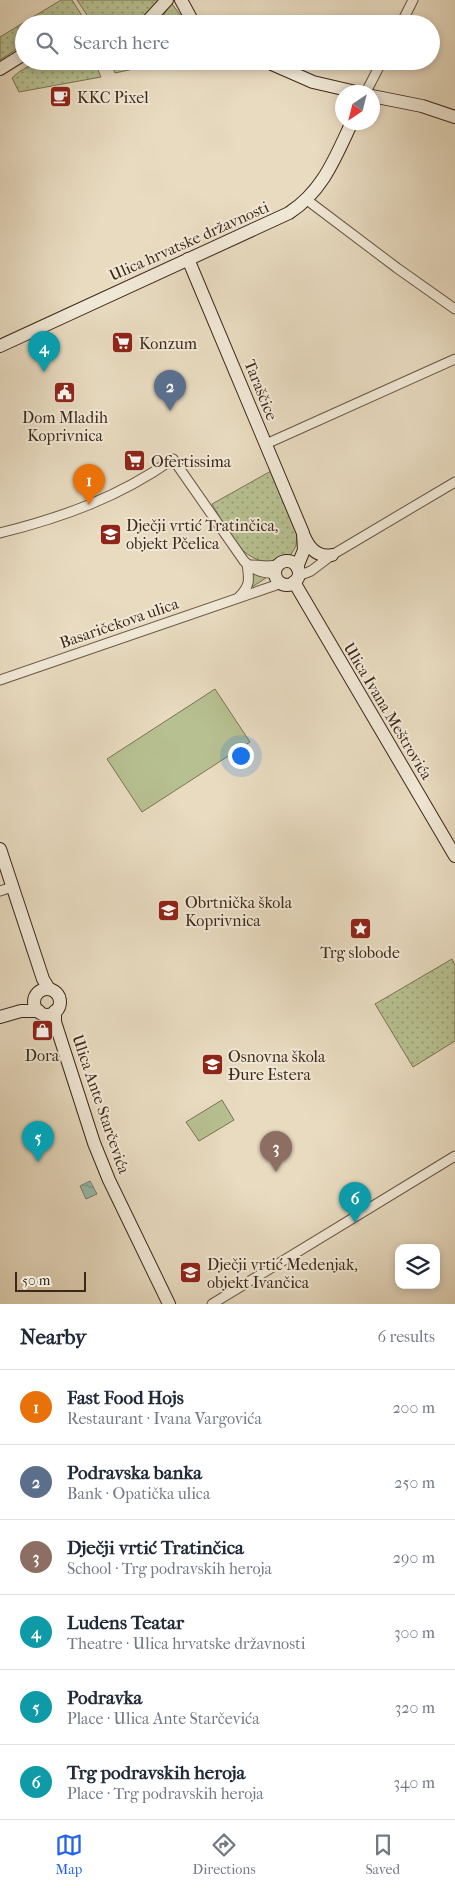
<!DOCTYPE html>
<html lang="en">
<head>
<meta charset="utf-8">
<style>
  body { margin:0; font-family:"IM FELL French Canon",serif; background:#f6f6f7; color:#1f2937 }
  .controls { position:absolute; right:15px; bottom:15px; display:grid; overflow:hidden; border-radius:10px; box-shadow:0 2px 8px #0003 }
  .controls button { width:45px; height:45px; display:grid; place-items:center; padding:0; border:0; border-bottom:1px solid #e0e1e3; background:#fff; color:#1f2937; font:25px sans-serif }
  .compass { position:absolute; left:335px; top:85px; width:45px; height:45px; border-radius:50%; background:#fff; box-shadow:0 2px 8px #0003; rotate:215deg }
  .scale { position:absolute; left:15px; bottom:12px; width:71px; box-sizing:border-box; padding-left:5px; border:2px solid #3d2818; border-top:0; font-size:14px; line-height:18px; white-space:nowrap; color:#3d2818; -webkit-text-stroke:4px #f0e8d6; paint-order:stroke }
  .you { position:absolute; left:240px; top:755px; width:18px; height:18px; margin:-12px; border:4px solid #fff; border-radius:50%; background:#1a73e8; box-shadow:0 0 0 8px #1a73e833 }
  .badge { display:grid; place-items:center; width:32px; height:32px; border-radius:50%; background:#2563eb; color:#fff; font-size:16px; font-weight:700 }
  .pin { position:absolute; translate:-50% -41px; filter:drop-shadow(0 1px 2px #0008) }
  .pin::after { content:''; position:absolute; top:26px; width:18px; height:15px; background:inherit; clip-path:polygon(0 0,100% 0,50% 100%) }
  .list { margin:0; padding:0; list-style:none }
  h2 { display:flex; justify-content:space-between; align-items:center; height:65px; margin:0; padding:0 20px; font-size:21px }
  h2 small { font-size:16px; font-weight:400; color:#747a83 }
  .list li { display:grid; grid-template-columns:32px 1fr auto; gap:15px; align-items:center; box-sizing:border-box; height:75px; padding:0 20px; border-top:1px solid #e0e1e3 }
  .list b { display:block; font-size:19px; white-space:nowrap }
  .list p { margin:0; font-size:16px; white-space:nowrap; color:#747a83 }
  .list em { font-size:16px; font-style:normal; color:#747a83 }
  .icon { flex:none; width:28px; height:28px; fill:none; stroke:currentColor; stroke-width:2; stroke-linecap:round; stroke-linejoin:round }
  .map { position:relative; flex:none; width:455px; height:1304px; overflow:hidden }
  .search { position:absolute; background:#fff; box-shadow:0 2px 8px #0003; left:15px; right:15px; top:15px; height:55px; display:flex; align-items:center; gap:12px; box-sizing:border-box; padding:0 18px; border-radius:28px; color:#747a83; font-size:19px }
  .sheet { height:515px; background:#fff }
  nav { display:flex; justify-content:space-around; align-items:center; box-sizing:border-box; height:70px; border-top:1px solid #e0e1e3; background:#fff; font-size:14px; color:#747a83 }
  nav a { display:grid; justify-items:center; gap:2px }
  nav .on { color:#2563eb }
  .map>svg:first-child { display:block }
  .green { fill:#b7c091; stroke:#7a7454 }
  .park { fill:url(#park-dots); stroke:#7a7454 }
  .water { fill:url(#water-ripples); stroke:#748072 }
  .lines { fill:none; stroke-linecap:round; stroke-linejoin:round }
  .street-casing { stroke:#685542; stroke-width:11 }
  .secondary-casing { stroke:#3d2818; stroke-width:14 }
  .street { stroke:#f0e8d6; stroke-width:9 }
  .secondary { stroke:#f0e8d6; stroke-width:12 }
  .labels { text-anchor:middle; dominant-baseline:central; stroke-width:4; stroke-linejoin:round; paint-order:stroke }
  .poi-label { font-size:16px; fill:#3d2818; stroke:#f0e8d6; text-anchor:start }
  .street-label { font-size:16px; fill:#3d2818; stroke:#f0e8d6 }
</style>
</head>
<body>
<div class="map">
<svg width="455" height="1304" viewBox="0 0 455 1304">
  <defs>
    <pattern id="park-dots" width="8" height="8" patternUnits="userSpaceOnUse" patternTransform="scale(1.25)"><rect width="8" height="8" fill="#b7c091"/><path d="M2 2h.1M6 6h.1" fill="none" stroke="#969c75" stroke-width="1.8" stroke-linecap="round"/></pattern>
    <pattern id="water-ripples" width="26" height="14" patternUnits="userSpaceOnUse" patternTransform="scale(1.25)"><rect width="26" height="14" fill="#98bbae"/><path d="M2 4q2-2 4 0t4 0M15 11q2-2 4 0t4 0" fill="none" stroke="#7d988d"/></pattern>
  </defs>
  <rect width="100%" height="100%" fill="#e8dbc0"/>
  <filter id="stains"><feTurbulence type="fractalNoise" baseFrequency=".004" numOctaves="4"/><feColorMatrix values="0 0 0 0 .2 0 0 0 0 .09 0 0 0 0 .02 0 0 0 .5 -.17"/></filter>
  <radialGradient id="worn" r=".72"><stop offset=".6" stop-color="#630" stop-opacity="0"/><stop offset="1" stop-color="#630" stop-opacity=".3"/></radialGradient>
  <!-- green -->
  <g class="green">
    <polygon points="170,4 172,4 187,24 159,23"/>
    <polygon points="252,573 266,578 252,587"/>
    <polygon points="215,689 250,742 142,812 107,759"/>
    <polygon points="222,1100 234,1120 199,1141 186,1122"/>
  </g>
  <!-- park -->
  <g class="park">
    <polygon points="61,0 72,0 86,22 82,24 24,24 24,44 0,60 0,37"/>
    <path d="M77 0H160C135 30 129 24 93 24Z"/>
    <polygon points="37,61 94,61 101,77 19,92 12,78 19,72"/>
    <polygon points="110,61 171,61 115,73"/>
    <path d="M271 471 297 532 296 546 290 556 285 555 274 563C238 561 229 531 212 504Z"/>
    <polygon points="452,959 455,965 455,1041 413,1067 375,1004"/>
  </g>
  <!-- water -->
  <polygon class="water" points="90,1181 97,1194 86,1199 80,1186"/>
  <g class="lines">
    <defs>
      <g id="street">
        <polyline points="401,24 413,0"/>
        <polyline points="366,92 382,61"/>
        <polyline points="307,200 397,268 455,309"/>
        <polyline points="266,444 455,359"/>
        <path d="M0 533C64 517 119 497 173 459L244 561C253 570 262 574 275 573"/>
        <polyline points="252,565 267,566 278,565"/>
        <polyline points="298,576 311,571 332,555 455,482"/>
        <path d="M239 597C251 585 249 579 247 564"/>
        <polyline points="0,680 282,583"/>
        <polyline points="0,891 12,887"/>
        <polyline points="212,1304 455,1156"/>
      </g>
      <g id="secondary">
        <polyline points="181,0 194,24"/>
        <polyline points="145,24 167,0"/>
        <polyline points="265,61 313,82 356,92"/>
        <polyline points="0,69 24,54"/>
        <polyline points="372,96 422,106 455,117"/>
        <polyline points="188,259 303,533 304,550 297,567"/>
        <path d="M0 346 289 213C323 191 335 158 352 122"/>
        <path d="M304 536C309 548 318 558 332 555"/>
        <circle cx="287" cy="573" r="12"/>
        <polyline points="294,582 455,856"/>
        <polyline points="0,849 43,979 49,989"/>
        <circle cx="47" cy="1002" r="13"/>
        <polyline points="55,1011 55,1022 94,1143 109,1180 169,1304"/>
        <polyline points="0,1017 21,1011 39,1011"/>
      </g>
    </defs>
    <!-- street casing -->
    <use href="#street" class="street-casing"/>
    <!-- secondary casing -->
    <use href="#secondary" class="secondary-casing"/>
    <!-- street -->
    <use href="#street" class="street"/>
    <!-- secondary -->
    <use href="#secondary" class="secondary"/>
  </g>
  <!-- icons -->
  <defs>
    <symbol id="cafe-square" viewBox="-11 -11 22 22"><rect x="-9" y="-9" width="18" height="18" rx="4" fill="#8f2418" stroke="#f0e8d6"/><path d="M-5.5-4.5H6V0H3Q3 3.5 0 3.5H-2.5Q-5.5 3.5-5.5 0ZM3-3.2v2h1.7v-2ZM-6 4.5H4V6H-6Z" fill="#fff"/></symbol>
    <symbol id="supermarket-square" viewBox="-11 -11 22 22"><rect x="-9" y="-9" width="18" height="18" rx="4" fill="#8f2418" stroke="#f0e8d6"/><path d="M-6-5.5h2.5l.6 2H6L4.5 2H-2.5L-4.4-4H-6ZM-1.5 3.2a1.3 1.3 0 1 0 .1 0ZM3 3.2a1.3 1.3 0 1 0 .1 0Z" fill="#fff"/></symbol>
    <symbol id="civic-square" viewBox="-11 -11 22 22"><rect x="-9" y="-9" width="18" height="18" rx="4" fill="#8f2418" stroke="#f0e8d6"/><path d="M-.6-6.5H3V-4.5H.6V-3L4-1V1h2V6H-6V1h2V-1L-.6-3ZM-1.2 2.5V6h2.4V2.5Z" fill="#fff"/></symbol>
    <symbol id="school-square" viewBox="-11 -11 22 22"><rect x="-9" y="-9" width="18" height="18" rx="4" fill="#8f2418" stroke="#f0e8d6"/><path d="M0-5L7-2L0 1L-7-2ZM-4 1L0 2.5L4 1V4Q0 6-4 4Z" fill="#fff"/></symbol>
    <symbol id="sight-square" viewBox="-11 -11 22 22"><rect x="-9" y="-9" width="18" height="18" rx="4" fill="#8f2418" stroke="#f0e8d6"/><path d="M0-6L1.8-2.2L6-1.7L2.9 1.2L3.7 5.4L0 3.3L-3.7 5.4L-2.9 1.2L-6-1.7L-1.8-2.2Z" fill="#fff"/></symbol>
    <symbol id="shop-square" viewBox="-11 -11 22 22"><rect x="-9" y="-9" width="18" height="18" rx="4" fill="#8f2418" stroke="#f0e8d6"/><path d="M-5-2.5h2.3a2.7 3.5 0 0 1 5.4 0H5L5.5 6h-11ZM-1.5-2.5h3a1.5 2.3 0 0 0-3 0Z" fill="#fff"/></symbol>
  </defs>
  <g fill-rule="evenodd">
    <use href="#cafe-square" x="48" y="84" width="25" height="25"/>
    <use href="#supermarket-square" x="110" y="330" width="25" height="25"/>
    <use href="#civic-square" x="52" y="380" width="25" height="25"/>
    <use href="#supermarket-square" x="122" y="448" width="25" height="25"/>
    <use href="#school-square" x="98" y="522" width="25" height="25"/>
    <use href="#school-square" x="156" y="898" width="25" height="25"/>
    <use href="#sight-square" x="348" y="916" width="25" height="25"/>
    <use href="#shop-square" x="30" y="1018" width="25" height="25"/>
    <use href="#school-square" x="200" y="1052" width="25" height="25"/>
    <use href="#school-square" x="178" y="1260" width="25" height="25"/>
  </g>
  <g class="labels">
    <!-- poi labels -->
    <g class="poi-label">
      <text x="77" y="97">KKC Pixel</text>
      <text x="139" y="343">Konzum</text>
      <text x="65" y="417" text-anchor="middle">Dom Mladih<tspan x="65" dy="18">Koprivnica</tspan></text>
      <text x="151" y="461">Ofertissima</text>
      <text x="126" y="525">Dječji vrtić Tratinčica,<tspan x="126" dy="18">objekt Pčelica</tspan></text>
      <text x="185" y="902">Obrtnička škola<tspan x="185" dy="18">Koprivnica</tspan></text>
      <text x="360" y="952" text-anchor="middle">Trg slobode</text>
      <text x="42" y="1055" text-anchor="middle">Dora</text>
      <text x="228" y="1056">Osnovna škola<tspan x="228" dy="18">Đure Estera</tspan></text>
      <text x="207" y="1264">Dječji vrtić Medenjak,<tspan x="207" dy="18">objekt Ivančica</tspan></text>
    </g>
    <!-- street labels -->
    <g class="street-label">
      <text transform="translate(189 241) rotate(-24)">Ulica hrvatske državnosti</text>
      <text transform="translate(261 390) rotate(68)">Taraščice</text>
      <text transform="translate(119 623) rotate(-19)">Basaričekova ulica</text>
      <text transform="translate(388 711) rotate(59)">Ulica Ivana Meštrovića</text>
      <text transform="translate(101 1104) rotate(71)">Ulica Ante Starčevića</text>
    </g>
  </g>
  <rect width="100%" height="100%" filter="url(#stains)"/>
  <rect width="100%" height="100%" fill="url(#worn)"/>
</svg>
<div class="controls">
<button><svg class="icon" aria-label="layers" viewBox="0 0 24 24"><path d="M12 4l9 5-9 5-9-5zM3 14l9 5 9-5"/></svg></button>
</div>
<svg class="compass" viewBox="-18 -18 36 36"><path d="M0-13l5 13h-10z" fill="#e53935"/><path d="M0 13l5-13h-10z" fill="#747a83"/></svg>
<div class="scale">50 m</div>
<div class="you"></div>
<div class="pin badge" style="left:89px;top:505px;background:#e8710a">1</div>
<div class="pin badge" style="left:170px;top:411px;background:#5c6f8a">2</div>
<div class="pin badge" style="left:276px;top:1172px;background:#8d6e63">3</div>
<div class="pin badge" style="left:44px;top:372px;background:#0f9aa8">4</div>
<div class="pin badge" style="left:38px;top:1162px;background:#0f9aa8">5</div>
<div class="pin badge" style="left:355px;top:1223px;background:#0f9aa8">6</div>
<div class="search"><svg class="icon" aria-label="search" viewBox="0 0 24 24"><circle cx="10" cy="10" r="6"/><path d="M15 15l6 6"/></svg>Search here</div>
</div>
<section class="sheet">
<h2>Nearby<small>6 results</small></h2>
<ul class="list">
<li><span class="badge" style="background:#e8710a">1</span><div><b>Fast Food Hojs</b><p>Restaurant · Ivana Vargovića</p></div><em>200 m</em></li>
<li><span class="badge" style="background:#5c6f8a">2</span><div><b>Podravska banka</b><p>Bank · Opatička ulica</p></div><em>250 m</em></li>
<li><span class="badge" style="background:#8d6e63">3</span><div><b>Dječji vrtić Tratinčica</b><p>School · Trg podravskih heroja</p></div><em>290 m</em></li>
<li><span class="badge" style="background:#0f9aa8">4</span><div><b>Ludens Teatar</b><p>Theatre · Ulica hrvatske državnosti</p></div><em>300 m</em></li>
<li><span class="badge" style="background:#0f9aa8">5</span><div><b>Podravka</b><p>Place · Ulica Ante Starčevića</p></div><em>320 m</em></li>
<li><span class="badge" style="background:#0f9aa8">6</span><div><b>Trg podravskih heroja</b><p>Place · Trg podravskih heroja</p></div><em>340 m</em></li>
</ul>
</section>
<nav>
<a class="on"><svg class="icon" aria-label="map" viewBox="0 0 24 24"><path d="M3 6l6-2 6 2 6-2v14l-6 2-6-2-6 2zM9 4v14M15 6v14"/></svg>Map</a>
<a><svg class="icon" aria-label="directions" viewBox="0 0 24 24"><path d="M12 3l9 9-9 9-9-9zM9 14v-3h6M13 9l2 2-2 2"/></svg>Directions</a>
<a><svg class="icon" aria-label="saved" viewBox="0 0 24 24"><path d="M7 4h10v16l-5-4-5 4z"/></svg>Saved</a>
</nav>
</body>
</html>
